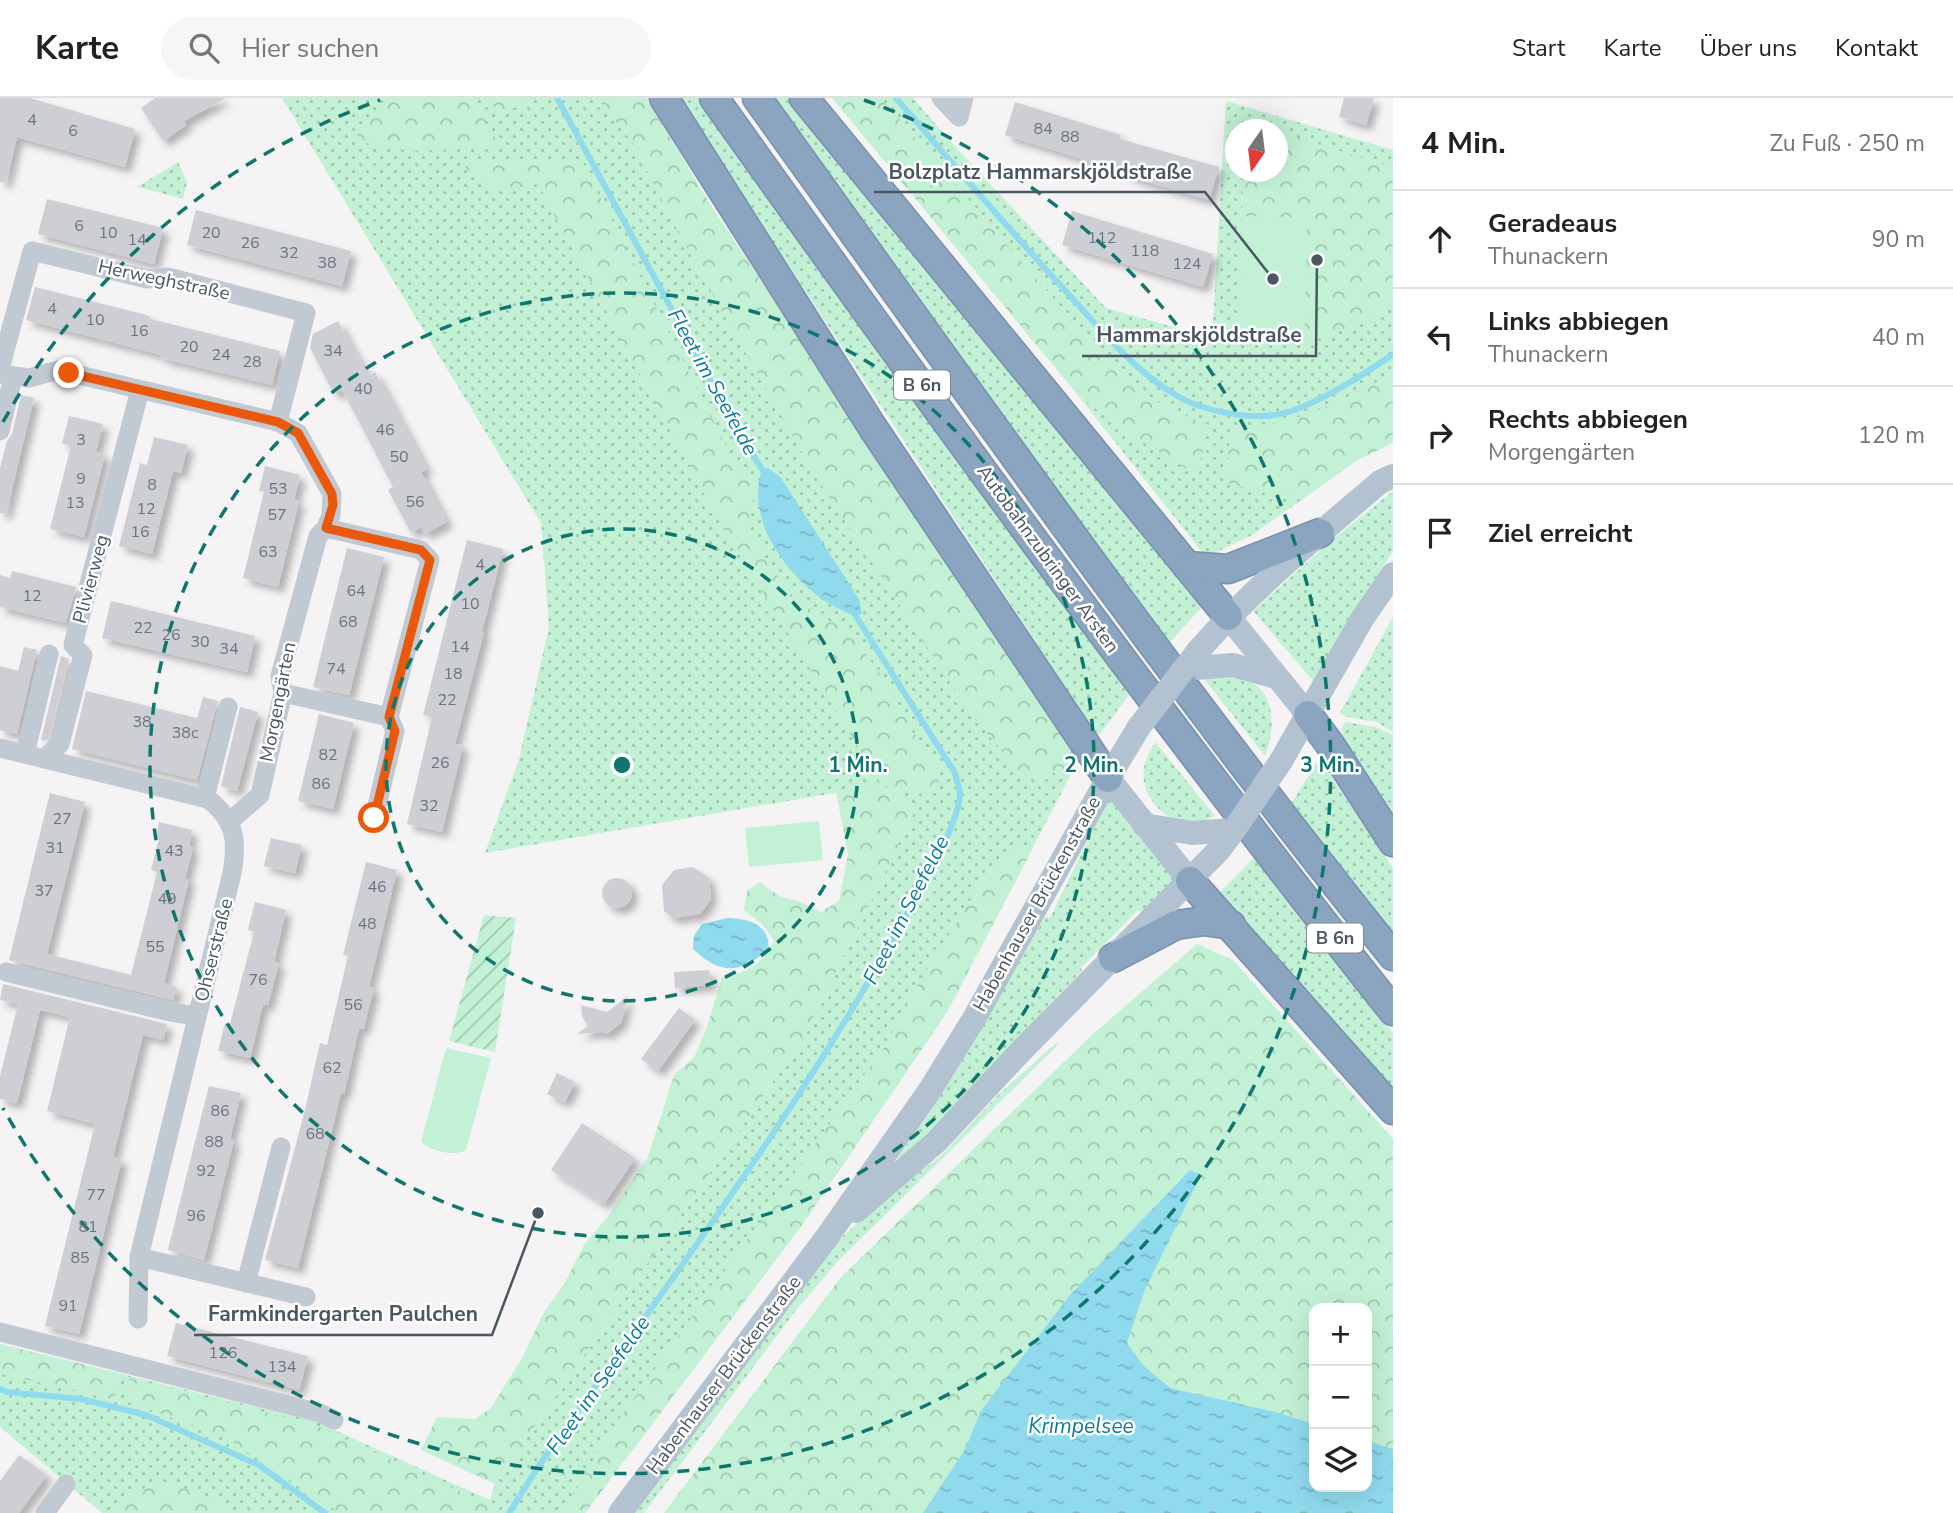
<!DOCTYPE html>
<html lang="de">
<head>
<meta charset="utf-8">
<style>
  body { margin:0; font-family:"Nunito Sans",sans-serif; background:#f6f6f6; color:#222 }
  .controls { position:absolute; right:21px; bottom:21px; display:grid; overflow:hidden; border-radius:14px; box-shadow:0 7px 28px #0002 }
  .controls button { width:63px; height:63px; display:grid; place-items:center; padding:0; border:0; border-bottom:2px solid #e0e0e0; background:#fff; color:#222; font:35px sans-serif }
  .compass { position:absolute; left:1225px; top:21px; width:63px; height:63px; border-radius:50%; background:#fff; box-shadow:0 7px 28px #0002; rotate:194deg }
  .stop { position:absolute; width:21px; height:21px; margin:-16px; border:5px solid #ea580c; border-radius:50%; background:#fff }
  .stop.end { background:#ea580c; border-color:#fff; box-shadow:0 2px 7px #0008 }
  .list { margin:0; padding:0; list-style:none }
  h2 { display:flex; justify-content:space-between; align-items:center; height:91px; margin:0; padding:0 28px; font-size:30px }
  h2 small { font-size:23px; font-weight:400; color:#767676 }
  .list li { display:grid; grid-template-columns:46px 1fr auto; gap:21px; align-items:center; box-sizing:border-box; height:98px; padding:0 28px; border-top:2px solid #e0e0e0 }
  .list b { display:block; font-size:26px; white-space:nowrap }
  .list p { margin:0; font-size:23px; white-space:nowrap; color:#767676 }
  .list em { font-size:23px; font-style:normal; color:#767676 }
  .icon { flex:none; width:38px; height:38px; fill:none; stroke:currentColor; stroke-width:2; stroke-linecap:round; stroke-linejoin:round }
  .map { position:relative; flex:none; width:1393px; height:1415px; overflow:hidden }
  header { display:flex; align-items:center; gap:42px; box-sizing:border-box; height:98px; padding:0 35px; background:#fff; border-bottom:2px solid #e0e0e0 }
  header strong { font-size:33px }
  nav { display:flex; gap:38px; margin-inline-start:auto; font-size:24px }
  .search { width:490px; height:63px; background:#f6f6f6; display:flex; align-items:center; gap:18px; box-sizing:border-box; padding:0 24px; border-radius:38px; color:#767676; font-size:26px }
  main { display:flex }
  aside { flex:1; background:#fff }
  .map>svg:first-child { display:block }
  .grass { fill:url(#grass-dots); fill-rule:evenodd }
  .forest { fill:url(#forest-crowns); fill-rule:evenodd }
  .garden { fill:url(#garden-furrows) }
  .pitch { fill:#c3f1d5 }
  .water { fill:url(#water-ripples) }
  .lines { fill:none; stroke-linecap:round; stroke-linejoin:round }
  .stream { stroke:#90daee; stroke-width:6 }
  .building { fill:#cdcfd5; filter:url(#shadow) }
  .highway-casing { stroke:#7690ad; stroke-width:31 }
  .minor { stroke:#c1cad2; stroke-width:19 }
  .major { stroke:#b3c2d1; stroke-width:24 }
  .highway { stroke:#8ba5c1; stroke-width:28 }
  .major-bridge { stroke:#b3c2d1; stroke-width:24 }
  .route { stroke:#ea580c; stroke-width:9 }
  .ring { fill:none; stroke:#0f766e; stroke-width:3.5; stroke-dasharray:12 9 }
  .labels { text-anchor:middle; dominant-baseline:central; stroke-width:5; stroke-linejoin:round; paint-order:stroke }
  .number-label { font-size:16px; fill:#6b747e }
  .shield { fill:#fff; stroke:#808990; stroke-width:2 }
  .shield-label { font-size:18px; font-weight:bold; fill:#4a5661 }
  .street-label { font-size:19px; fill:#4a5661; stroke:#fff }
  .water-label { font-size:21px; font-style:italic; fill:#0c7c9b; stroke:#fff }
  .centre { fill:#0f766e; stroke:#fff; stroke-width:3.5 }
  .ring-label { font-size:21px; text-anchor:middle; font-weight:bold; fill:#0f766e; stroke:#fff; stroke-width:5; stroke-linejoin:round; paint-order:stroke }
  .leader { fill:none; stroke:#4a5661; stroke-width:2.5 }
  .callout-dot { fill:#4a5661; stroke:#fff; stroke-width:2.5 }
  .callout-label { font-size:21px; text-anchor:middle; font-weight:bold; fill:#4a5661; stroke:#fff; stroke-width:5; stroke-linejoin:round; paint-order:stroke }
</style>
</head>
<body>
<header>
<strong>Karte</strong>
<div class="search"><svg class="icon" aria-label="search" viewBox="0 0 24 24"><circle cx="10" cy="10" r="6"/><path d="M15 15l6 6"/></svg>Hier suchen</div>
<nav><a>Start</a><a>Karte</a><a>Über uns</a><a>Kontakt</a></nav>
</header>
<main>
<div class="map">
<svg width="1393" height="1415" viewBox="0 0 1393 1415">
  <defs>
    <pattern id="grass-dots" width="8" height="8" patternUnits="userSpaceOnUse" patternTransform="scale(1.75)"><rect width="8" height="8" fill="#c3f1d5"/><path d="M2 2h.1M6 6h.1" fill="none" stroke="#a0c6b0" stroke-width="1.8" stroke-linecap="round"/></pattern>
    <pattern id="forest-crowns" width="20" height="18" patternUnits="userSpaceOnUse" patternTransform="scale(1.75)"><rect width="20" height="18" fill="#c3f1d5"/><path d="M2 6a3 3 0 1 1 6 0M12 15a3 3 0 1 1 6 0" fill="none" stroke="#a0c6b0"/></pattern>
    <pattern id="garden-furrows" width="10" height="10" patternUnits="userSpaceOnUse" patternTransform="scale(1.75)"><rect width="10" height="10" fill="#c3f1d5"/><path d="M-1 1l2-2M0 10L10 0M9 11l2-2" fill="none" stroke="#a0c6b0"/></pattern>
    <pattern id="water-ripples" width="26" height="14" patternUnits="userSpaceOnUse" patternTransform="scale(1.75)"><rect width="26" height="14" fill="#90daee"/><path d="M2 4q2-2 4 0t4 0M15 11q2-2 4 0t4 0" fill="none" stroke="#78b4c4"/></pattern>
    <filter id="shadow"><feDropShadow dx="6" dy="6" stdDeviation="3.5" flood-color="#0004"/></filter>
  </defs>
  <rect width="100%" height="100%" fill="#f5f3f3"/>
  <!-- grass -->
  <g class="grass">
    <polygon points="282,0 646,0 713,111 1079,661 947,914 802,1127 585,1415 102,1415 0,1329 0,1246 317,1324 490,1402 495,1386 804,939 915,713 881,687 485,755 519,661 549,529 541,425"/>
    <polygon points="679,0 697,0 1130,595 1098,639"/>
    <polygon points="776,0 793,0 1204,507 1168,546"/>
    <path d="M881 0H913L951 44 1106 210 1212 240 1226 3 1393 52V345L1359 361 1252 437 1206 459 1077 296 1128 335 1197 376 1208 327 1183 317 1148 299 1108 264ZM1236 32H1278V74H1236Z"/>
    <polygon points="178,64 187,84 183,101 137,89"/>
    <polygon points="1393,393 1393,453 1313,583 1253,513 1338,437"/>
    <polygon points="1393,519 1393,634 1377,624 1347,619 1340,615"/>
    <path d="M1216 578C1224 579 1232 578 1239 579 1277 588 1276 630 1265 658L1205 582Z"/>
    <polygon points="1346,624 1375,629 1393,637 1393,718 1350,655 1341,631"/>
    <path d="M1155 644 1215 718C1210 720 1204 724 1200 725 1169 729 1139 701 1144 670 1145 661 1151 652 1155 644Z"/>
    <polygon points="1319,661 1393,770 1393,838 1290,707"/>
    <path d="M1110 697 1177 779 1141 814 1138 812 1081 870 1082 873C1021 934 965 1001 901 1060H898L950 982 1045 819 1050 820Z"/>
    <polygon points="1256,758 1393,935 1393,999 1216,798"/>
    <polygon points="1056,945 1058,947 839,1162 796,1212 644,1415 634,1415 838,1143 882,1102 940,1059 998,997"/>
  </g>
  <!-- forest -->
  <g class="forest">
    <path d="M393 0H474L495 40V47C450 53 403 57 360 43L357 36 369 21Z"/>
    <polygon points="490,0 528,0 516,9 499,17"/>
    <polygon points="597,0 646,0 713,111 1079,661 1064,672 1034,680 1020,675 968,612 811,371 684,145 632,44"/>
    <polygon points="832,0 881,0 1108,264 1148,299 1183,317 1209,327 1197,377 1128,335 1077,296"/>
    <polygon points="1278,34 1393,69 1393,205 1368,223 1310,243 1239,242 1243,74 1278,74"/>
    <path d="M468 61 582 63 730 356 756 388 748 426 766 462 792 497 819 518 849 532 889 589 912 633 937 668 939 686 929 696 914 695 883 687 915 713 804 939 495 1386 421 1352 437 1319 475 1321 491 1310 522 1260 544 1214 564 1186 584 1147 609 1117 648 1059 674 977 694 959 707 929 722 879C749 875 760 867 774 843L762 826 744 812 747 793 760 784 781 799 801 804 821 814 839 803 848 756 836 694 881 686 718 422 538 86 494 91C485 82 473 79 465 69Z"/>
    <path d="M1393 276V345L1359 361 1304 399 1272 397 1226 385 1231 328C1297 329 1336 304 1393 276Z"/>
    <polygon points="1023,746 1031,754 947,914 802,1127 585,1415 563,1415 607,1338 885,948 918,886 991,769 1009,753"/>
    <path d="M1197 846 1233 862 1393 1041V1415H664L841 1179 1094 935ZM1314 1210H1367V1389H1314Z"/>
    <polygon points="0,1246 122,1276 114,1301 0,1276"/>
    <polygon points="130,1280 315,1327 505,1414 339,1415 225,1339 126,1303"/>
    <path d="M157 1385C182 1389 211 1394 228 1415H111C124 1399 137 1392 157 1385Z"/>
  </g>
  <!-- garden -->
  <polygon class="garden" points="484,817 516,820 495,954 449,943"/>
  <!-- pitch -->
  <g class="pitch">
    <polygon points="1242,118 1307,120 1304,243 1239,242"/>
    <polygon points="819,723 823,762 749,769 745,730"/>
    <path d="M446 950 491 960 466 1052C454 1059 431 1053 421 1044Z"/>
  </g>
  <!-- water -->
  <g class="water">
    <path d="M768 370 781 380 859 501 862 515 856 519C844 513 829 507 818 498 781 469 746 419 762 371Z"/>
    <path d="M728 820C748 820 772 828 768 852 739 876 721 877 693 851L694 838 702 826Z"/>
    <polygon points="1190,1072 1201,1077 1144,1194 1127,1245 1143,1267 1170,1290 1275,1314 1314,1326 1314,1389 1367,1389 1367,1343 1393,1351 1393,1415 923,1415 966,1350 980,1314 1070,1197"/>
  </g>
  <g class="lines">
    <!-- stream -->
    <g class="stream">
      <polyline points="557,0 739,335 765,376"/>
      <path d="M896 0C951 64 1005 127 1062 189 1098 228 1130 270 1177 298 1203 313 1245 321 1275 317 1309 312 1365 276 1393 256"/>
      <polyline points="0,1291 7,1294 81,1301 146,1317 259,1367 325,1415"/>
      <path d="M509 1415 538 1369C668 1185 805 1006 911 808 925 782 959 724 960 696 960 690 956 682 955 675L852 512"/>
    </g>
  </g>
  <!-- building -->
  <g class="building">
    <polygon points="0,0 30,0 135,31 125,69 17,39 6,84 0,84"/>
    <polygon points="155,0 226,0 184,23 186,27 163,43 141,10"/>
    <polygon points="1344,0 1374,0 1366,27 1339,19"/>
    <polygon points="1015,4 1121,37 1120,41 1219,69 1209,102 1130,79 1131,76 1005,37"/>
    <polygon points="47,101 163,130 154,166 38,136"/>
    <polygon points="196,112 351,153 342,188 187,147"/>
    <polygon points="1072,113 1213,156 1203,189 1062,147"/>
    <polygon points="35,189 150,218 150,221 280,253 272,287 161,260 162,257 26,222"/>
    <polygon points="338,223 368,278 375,274 427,371 421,374 447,424 425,436 421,429 411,435 388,392 393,389 357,320 342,292 334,296 310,250 313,236"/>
    <polygon points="21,297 34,300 6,416 0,415 0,370 7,343 12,336"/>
    <polygon points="69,318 103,326 96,354 105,356 84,439 50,431 71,348 62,345"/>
    <polygon points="154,339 188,347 181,375 173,373 152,456 119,448 140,365 147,367"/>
    <polygon points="265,368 300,377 294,402 299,403 278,489 243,480 264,394 259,393"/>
    <polygon points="467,442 503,451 482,534 484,534 455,646 463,647 442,734 407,726 432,619 423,617"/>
    <polygon points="347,450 384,459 349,597 313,589"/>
    <polygon points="12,473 76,489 66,525 0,509 0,477 10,480"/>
    <polygon points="111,503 255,538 247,574 102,540"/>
    <polygon points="24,549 37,552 17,636 0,632 0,568 18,573"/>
    <polygon points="61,558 69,561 49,640 45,643 41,642"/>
    <polygon points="86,593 197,620 203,599 218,603 197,682 72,651"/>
    <polygon points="240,609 258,614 237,693 221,688"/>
    <polygon points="319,616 354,625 333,711 298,703"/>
    <polygon points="50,695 85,704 47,856 131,877 157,774 151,772 159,741 156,740 159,724 192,732 189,748 193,749 185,781 189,781 164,885 177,889 173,902 9,862"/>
    <polygon points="271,740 302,747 295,775 264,768"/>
    <polygon points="366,764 397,772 369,889 374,890 367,917 364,931 359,930 344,996 341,995 298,1170 265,1162 305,1012 320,945 327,947 348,858 343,857"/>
    <polygon points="693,769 709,780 711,801 700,816 673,820 664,813 662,787 674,772"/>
    <circle cx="617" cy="795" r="15"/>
    <polygon points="255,804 286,812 274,864 279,865 268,907 263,906 250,960 218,953 225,925 230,926 254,834 248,832"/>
    <polygon points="709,872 711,887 675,890 674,874"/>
    <polygon points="3,886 167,926 163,942 143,937 113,1059 122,1061 79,1236 45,1228 95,1026 47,1013 70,919 40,912 17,1005 0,1001 0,978 18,906 0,902"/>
    <polygon points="628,898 621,925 609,934 609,936 601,934 577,936 588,928 582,918 581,907 607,914"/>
    <polygon points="679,910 695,922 658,973 641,961"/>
    <polygon points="557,975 575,984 565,1004 547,996"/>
    <polygon points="209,988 241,995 230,1041 234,1042 204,1162 168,1152"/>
    <polygon points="582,1025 635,1060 604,1106 551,1072"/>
    <polygon points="176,1225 308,1258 299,1292 167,1258"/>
    <polygon points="19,1357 47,1377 19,1415 0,1415 0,1383"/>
  </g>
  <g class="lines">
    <defs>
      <g id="highway">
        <polyline points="664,0 873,330 1108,680"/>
        <path d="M714 0C934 309 1157 616 1393 913"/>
        <path d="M757 0C965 289 1170 581 1393 858"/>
        <polyline points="804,0 1228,518"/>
        <polyline points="1187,468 1228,471 1320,435"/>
        <polyline points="1308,617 1329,645 1393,744"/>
        <polyline points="1190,783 1393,1012"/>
        <polyline points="1113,860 1176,827 1204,823 1231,827"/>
      </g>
    </defs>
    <!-- highway casing -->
    <use href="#highway" class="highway-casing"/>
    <!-- minor -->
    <g class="minor">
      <polyline points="941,0 959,19 964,0"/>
      <polyline points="0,271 32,153 147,181 168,179 306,215 278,324"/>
      <polyline points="0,276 29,280 58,272 278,324 298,335 332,396 331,417 326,430 318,438 280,578 283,595 260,697 230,723"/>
      <polyline points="0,333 13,279"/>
      <polyline points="283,595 389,619 430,462 421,452 326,430"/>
      <path d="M0 650 208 701C235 722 238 742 232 775L139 1159 138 1221"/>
      <polyline points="25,656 49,556"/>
      <polyline points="44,661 60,646 83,557 73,547 140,292"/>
      <polyline points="205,700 228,609"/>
      <polyline points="374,720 395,633 389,619"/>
      <polyline points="6,874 170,914 197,918"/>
      <polyline points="139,1159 306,1199"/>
      <polyline points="246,1185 281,1049"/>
      <polyline points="0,1234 320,1315 334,1322"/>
      <polyline points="45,1415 66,1386"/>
    </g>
    <!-- major -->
    <g class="major">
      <polyline points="1228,518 1308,617"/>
      <path d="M1198 553C1253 490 1317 438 1380 384L1393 378"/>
      <polyline points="1183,571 1233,567 1276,579"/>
      <polyline points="1281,663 1362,521 1393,476"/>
      <polyline points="1108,680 1190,783"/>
      <polyline points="1144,727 1192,735 1234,732"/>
      <polyline points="856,1113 936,1044 1021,953 1219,752 1234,732"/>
      <polyline points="620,1415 827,1139 930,992 975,919 1108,680 1139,629"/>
    </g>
    <!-- highway -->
    <use href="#highway" class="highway"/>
    <!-- major-bridge -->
    <g class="major-bridge">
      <polyline points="1139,629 1198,553"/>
      <polyline points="1234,732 1281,663"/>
    </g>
  </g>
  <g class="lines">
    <!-- route -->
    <polyline class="route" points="69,275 278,324 298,335 332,396 333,407 326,430 421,452 430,462 389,619 395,633 374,720"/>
  </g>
  <!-- distance rings -->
  <g class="ring">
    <circle cx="622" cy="667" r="236"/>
    <circle cx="622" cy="667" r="472"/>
    <path d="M3 324A708 708 0 0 1 380 2M864 2A708 708 0 1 1 3 1010"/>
  </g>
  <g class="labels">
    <!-- number labels -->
    <g class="number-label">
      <text x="32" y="22">4</text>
      <text x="1043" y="31">84</text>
      <text x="73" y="33">6</text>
      <text x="1070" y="39">88</text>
      <text x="79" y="128">6</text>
      <text x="108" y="135">10</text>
      <text x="211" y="135">20</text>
      <text x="1102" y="140">112</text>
      <text x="137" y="142">14</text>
      <text x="250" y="145">26</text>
      <text x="1145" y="153">118</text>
      <text x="289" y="155">32</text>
      <text x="327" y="165">38</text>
      <text x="1187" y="166">124</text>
      <text x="52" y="211">4</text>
      <text x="95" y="222">10</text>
      <text x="139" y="233">16</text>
      <text x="189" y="249">20</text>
      <text x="333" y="253">34</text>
      <text x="221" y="257">24</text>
      <text x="252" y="264">28</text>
      <text x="363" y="291">40</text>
      <text x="385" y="332">46</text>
      <text x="81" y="342">3</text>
      <text x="399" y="359">50</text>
      <text x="81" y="381">9</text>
      <text x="152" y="387">8</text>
      <text x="278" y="391">53</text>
      <text x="415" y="404">56</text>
      <text x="75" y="405">13</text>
      <text x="146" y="411">12</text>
      <text x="277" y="417">57</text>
      <text x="140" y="434">16</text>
      <text x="268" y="454">63</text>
      <text x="480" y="467">4</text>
      <text x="356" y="493">64</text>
      <text x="32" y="498">12</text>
      <text x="470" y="506">10</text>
      <text x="348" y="524">68</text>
      <text x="143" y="530">22</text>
      <text x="171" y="537">26</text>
      <text x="200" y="544">30</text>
      <text x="460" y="549">14</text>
      <text x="229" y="551">34</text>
      <text x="336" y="571">74</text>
      <text x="453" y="576">18</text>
      <text x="447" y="602">22</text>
      <text x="142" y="624">38</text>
      <text x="185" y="635">38c</text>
      <text x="328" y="657">82</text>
      <text x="440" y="665">26</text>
      <text x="321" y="686">86</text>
      <text x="429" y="708">32</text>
      <text x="62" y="721">27</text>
      <text x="55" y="750">31</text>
      <text x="174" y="753">43</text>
      <text x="377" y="789">46</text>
      <text x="44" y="793">37</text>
      <text x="167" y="801">49</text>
      <text x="367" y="826">48</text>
      <text x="155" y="849">55</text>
      <text x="258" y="882">76</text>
      <text x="353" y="907">56</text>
      <text x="332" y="970">62</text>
      <text x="220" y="1013">86</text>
      <text x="315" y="1036">68</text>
      <text x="214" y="1044">88</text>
      <text x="206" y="1073">92</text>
      <text x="96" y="1097">77</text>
      <text x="196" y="1118">96</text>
      <text x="88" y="1129">81</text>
      <text x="80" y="1160">85</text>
      <text x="68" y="1208">91</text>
      <text x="223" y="1255">126</text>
      <text x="282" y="1269">134</text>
    </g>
    <!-- shield labels -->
    <g class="shield">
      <rect x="894" y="272.5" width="56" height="29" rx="5"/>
      <rect x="1307" y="825.5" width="56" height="29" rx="5"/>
    </g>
    <g class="shield-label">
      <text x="922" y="287">B 6n</text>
      <text x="1335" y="840">B 6n</text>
    </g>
    <!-- street labels -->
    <g class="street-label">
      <text transform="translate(164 182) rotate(12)">Herweghstraße</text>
      <text transform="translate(1048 461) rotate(54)">Autobahnzubringer Arsten</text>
      <text transform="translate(91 481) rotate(-75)">Plivierweg</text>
      <text transform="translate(278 604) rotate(-79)">Morgengärten</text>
      <text transform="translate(1037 806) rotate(-61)">Habenhauser Brückenstraße</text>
      <text transform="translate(214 852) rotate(-76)">Ohserstraße</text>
      <text transform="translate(724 1277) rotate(-53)">Habenhauser Brückenstraße</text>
    </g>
    <!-- water labels -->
    <g class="water-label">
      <text transform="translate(713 284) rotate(61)">Fleet im Seefelde</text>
      <text transform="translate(906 812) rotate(-63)">Fleet im Seefelde</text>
      <text transform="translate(598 1287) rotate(-55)">Fleet im Seefelde</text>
      <text x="1081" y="1328">Krimpelsee</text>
    </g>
  </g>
  <circle cx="622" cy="667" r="10" class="centre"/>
  <g class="ring-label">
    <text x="858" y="674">1 Min.</text>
    <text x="1094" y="674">2 Min.</text>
    <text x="1330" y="674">3 Min.</text>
  </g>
  <!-- callouts -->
  <path class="leader" d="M1273 181L1205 94H874M1317 162L1316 258H1082M538 1115L492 1237H194"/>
  <g class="callout-dot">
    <circle cx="1273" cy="181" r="7"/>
    <circle cx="1317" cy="162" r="7"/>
    <circle cx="538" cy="1115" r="7"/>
  </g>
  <g class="callout-label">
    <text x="1040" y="81">Bolzplatz Hammarskjöldstraße</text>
    <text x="1199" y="244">Hammarskjöldstraße</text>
    <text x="343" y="1223">Farmkindergarten Paulchen</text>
  </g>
</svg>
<div class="controls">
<button>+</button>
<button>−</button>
<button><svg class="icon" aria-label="layers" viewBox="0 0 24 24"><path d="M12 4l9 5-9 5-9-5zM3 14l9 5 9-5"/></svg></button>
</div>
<svg class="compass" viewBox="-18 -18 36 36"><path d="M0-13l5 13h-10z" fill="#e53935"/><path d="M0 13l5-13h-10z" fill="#767676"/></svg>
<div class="stop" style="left:374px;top:720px"></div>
<div class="stop end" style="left:69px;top:275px"></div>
</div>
<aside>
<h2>4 Min.<small>Zu Fuß · 250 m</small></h2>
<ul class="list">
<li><svg class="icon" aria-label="ahead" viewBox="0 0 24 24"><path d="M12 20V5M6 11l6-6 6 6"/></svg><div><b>Geradeaus</b><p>Thunackern</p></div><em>90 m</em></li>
<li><svg class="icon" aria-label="left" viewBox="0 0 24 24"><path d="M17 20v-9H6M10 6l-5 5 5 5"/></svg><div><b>Links abbiegen</b><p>Thunackern</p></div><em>40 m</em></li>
<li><svg class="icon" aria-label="right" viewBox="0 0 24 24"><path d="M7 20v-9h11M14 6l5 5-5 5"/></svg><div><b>Rechts abbiegen</b><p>Morgengärten</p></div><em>120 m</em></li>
<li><svg class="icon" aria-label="arrive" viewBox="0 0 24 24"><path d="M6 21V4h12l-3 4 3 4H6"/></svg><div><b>Ziel erreicht</b></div></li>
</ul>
</aside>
</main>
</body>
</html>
